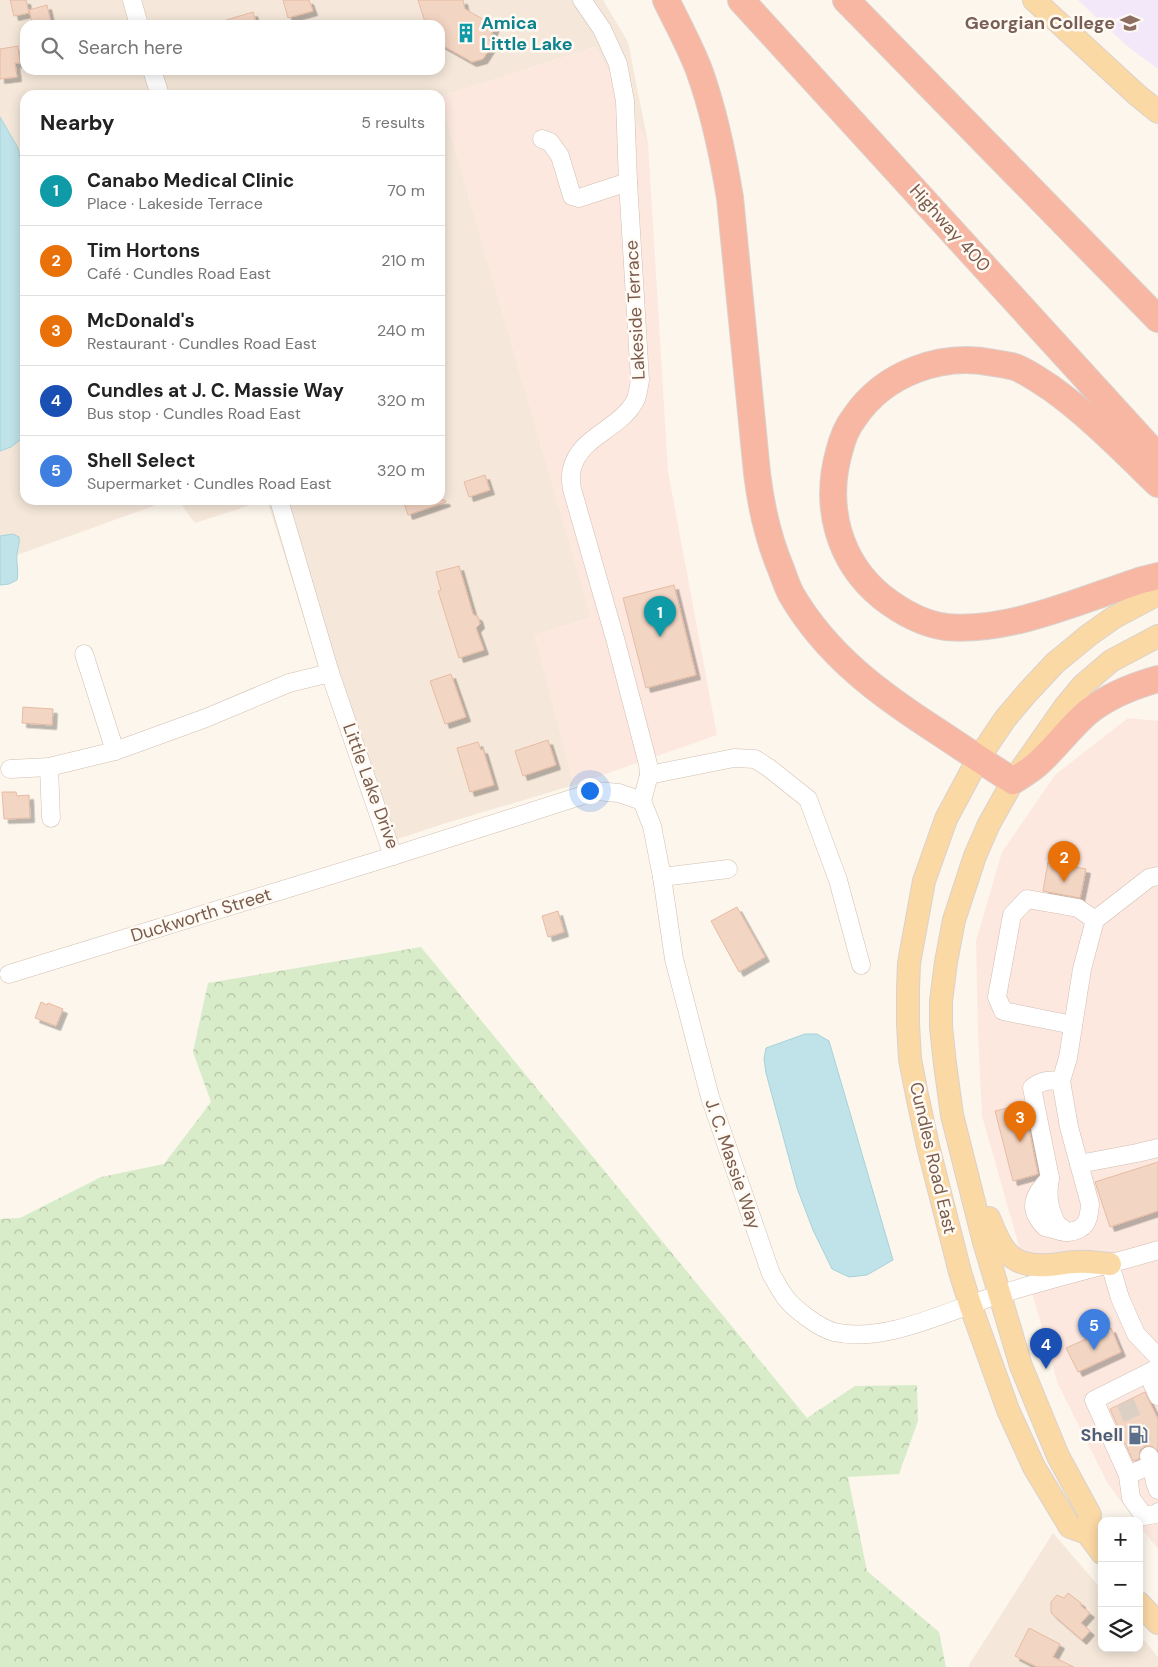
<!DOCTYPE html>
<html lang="en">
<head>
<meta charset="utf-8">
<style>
  body { margin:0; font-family:"DM Sans",sans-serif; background:#f6f6f6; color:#222 }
  .controls { position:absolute; right:15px; bottom:15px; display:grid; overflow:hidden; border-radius:10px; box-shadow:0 2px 12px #0003 }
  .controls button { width:45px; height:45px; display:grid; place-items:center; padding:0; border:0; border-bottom:1px solid #e0e0e0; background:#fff; color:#222; font:25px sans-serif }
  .you { position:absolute; left:589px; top:790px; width:18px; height:18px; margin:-12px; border:4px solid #fff; border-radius:50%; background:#1a73e8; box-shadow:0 0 0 8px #1a73e833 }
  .badge { display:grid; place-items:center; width:32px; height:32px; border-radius:50%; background:#ea580c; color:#fff; font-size:16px; font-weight:700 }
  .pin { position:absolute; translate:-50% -41px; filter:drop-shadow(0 1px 2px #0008) }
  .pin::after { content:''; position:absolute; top:26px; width:18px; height:15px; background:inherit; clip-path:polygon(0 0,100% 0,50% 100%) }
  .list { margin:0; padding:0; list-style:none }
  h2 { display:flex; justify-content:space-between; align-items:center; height:65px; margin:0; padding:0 20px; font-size:21px }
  h2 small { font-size:16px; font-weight:400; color:#767676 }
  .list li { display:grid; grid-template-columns:32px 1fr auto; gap:15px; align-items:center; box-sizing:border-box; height:70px; padding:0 20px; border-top:1px solid #e0e0e0 }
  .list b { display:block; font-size:19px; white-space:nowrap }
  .list p { margin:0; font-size:16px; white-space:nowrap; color:#767676 }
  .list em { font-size:16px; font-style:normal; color:#767676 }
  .icon { flex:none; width:28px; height:28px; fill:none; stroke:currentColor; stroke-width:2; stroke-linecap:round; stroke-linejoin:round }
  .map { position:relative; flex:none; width:1158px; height:1667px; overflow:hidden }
  .search { position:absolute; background:#fff; box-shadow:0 2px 12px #0003; left:20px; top:20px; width:425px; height:55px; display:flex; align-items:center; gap:12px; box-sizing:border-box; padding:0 18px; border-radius:15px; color:#767676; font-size:19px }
  .panel { position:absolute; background:#fff; box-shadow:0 2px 12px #0003; left:20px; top:90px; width:425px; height:415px; border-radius:15px }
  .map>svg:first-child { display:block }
  .residential { fill:#f5e8da; fill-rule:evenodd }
  .commercial { fill:#fde8e0 }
  .education { fill:#f3e8fa }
  .forest { fill:url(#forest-crowns) }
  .water { fill:#bfe3e8; stroke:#a5d3da }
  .building { fill:#f3d5c3; stroke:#e6bba3; filter:url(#shadow) }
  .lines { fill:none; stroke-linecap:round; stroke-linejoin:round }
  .minor-tunnel { stroke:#dcd0c4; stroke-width:18; stroke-dasharray:18 9; stroke-linecap:butt }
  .minor-casing { stroke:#d1beb0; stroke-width:19 }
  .major-casing { stroke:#dad1cd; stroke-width:24 }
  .highway-casing { stroke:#dad1cd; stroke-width:28 }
  .minor { stroke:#fff; stroke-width:18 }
  .major { stroke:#fbd9a5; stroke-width:22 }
  .highway { stroke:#f7b7a3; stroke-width:26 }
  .labels { text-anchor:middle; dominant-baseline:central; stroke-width:5; stroke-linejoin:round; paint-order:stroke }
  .culture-label { font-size:18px; font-weight:bold; fill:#0d838f; stroke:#fffaf3; text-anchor:start }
  .education-label { font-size:18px; font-weight:bold; fill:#785e54; stroke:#fffaf3; text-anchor:end }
  .street-label { font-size:18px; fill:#7a5c4d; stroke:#fffaf3 }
  .service-label { font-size:18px; font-weight:bold; fill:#4e5e75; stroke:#fffaf3; text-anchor:end }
</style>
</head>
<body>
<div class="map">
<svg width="1158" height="1667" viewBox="0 0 1158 1667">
  <defs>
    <pattern id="forest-crowns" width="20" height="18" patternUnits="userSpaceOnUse" patternTransform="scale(1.25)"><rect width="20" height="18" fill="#d8ecc9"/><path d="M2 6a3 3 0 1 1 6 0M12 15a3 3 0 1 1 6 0" fill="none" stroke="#b4c2a5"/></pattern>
    <filter id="shadow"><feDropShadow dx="4.5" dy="4.5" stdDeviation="0" flood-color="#0004"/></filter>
  </defs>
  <rect width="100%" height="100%" fill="#fdf6ec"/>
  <!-- residential -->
  <g class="residential">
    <path d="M0 0H603L628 42 648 143 595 47 440 97 591 617 535 635 574 785 443 824 383 844 333 711 267 500H440V95H25V172L21 162 18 148 0 117ZM25 25H440V70H25Z"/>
    <polygon points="25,436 25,500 170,500 17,555 20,544 13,534 0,536 0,451 11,447"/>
    <polygon points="178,500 266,500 195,523"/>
    <polygon points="1053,1533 1102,1590 1102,1648 1139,1648 1139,1634 1158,1657 1158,1667 969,1667 969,1665"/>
  </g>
  <!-- commercial -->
  <g class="commercial">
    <polygon points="595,47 648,143 668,471 717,735 574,785 535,635 591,617 440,97"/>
    <polygon points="1128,718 1158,721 1158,1549 1139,1525 1139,1521 1136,1521 1108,1484 1058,1384 982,1116 978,1034 976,941 1002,852 1055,775"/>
  </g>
  <!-- education -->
  <polygon class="education" points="1078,0 1158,0 1158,69 1126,45"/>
  <!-- forest -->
  <polygon class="forest" points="421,947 807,1418 855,1386 917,1385 918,1421 899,1474 848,1477 867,1571 939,1632 946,1667 0,1667 0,1219 20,1218 101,1177 164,1164 211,1102 193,1052 208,983"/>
  <!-- water -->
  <g class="water">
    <polygon points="0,117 18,148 21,162 25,172 25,436 11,447 0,451"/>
    <path d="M13 534 19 537C20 543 18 548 17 554 16 563 19 571 17 580L9 584 0 585V536Z"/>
    <polygon points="805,1034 817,1034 829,1041 893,1260 867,1275 849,1277 832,1269 813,1230 797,1188 766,1073 764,1059 766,1048"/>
  </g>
  <!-- building -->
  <g class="building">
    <polygon points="10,0 26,0 29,13 14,16"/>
    <polygon points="283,0 309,0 313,11 288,18"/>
    <polygon points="418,0 463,0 465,9 495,26 489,40 492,45 483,59 472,62 440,44 440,25 426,25"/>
    <polygon points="47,5 51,23 43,25 33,25 29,10"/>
    <polygon points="253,12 257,25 220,25 220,22"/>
    <polygon points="18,46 20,63 15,63 17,77 0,79 0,49"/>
    <polygon points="485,475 490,490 469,497 464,482"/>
    <polygon points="403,500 445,500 446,502 408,515"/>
    <polygon points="459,566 473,614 478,617 480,624 476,628 484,650 459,658 438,591 441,590 436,572"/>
    <polygon points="674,585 696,675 646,688 623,598"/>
    <polygon points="451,674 466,717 445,724 430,681"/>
    <polygon points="23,707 53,709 52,725 22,723"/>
    <polygon points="548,740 556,765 523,776 515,751"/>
    <polygon points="478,742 481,750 483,749 494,785 470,792 457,748"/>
    <polygon points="2,792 16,792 17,796 29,795 30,818 4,819"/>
    <polygon points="1048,862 1086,869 1080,898 1043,891"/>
    <polygon points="737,907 765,957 739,972 711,921"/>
    <polygon points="558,911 564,932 548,937 542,916"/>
    <polygon points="41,1002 47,1005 48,1003 63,1009 56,1026 35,1018"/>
    <polygon points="1024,1104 1038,1174 1013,1181 995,1111"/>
    <polygon points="1158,1162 1158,1211 1110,1227 1095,1182"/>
    <polygon points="1111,1328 1121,1352 1078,1372 1066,1348"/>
    <polygon points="1145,1392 1158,1419 1158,1451 1151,1446 1145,1446 1140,1450 1139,1459 1133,1461 1110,1409"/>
    <polygon points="1068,1593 1081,1603 1081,1606 1090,1613 1081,1623 1090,1631 1082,1640 1051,1613 1051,1602 1057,1595 1064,1598"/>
    <polygon points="1029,1628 1060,1644 1053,1657 1074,1667 1037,1667 1015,1656"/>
  </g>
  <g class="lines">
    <!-- minor-tunnel -->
    <polyline class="minor-tunnel" points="1125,1402 1149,1456"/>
    <defs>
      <g id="minor">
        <polyline points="132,0 139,25"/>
        <path d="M582 0 602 29 618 64 625 101 628 182 640 380C639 386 638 393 636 399 622 429 579 436 572 469 570 475 571 483 572 489L616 642 648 764 649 775 642 801"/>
        <polyline points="152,70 160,95"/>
        <polyline points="542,139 550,142 560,156 572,196 579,198 628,182"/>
        <polyline points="279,500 330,673 393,856"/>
        <polyline points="84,654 115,751"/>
        <polyline points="49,767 51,818"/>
        <polyline points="10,769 49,767 115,751 206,718 289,683 330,673"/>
        <polyline points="649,775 734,758 755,759 769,768 808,799 838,880 861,965"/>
        <path d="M642 801 652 826 662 877 674 959 710 1097 771 1274C776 1282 780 1290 785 1297 794 1309 819 1328 834 1332 885 1344 949 1310 998 1295 1050 1278 1105 1266 1158 1250"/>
        <polyline points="662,877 728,869"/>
        <polyline points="9,974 393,856 596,791 619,793 642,801"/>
        <polyline points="1073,1025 1003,1011 997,997 1012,915 1027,899 1078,908 1095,920"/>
        <polyline points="1079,1164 1137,1153 1158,1148"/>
        <path d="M1050 1178C1033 1195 1027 1209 1045 1227L1065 1232"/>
        <path d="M1056 1224 1068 1232C1086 1230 1089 1221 1090 1204L1069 1127 1061 1081 1068 1058 1082 969 1095 920 1149 878 1158 876"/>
        <path d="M1060 1231C1050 1211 1046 1200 1050 1178L1032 1088C1041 1080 1050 1080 1061 1081"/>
        <polyline points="1110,1264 1120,1298 1136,1334 1158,1357"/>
        <polyline points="1158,1368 1094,1400 1128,1475 1158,1462"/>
        <polyline points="1148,1374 1158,1396"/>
        <path d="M1149 1456C1156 1469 1151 1477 1158 1490"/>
        <polyline points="1128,1475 1131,1498 1144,1516 1156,1514 1158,1512"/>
      </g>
      <g id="major">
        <polyline points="1034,0 1136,94 1158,112"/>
        <path d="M989 1218C1002 1250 1010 1268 1048 1265 1057 1265 1066 1262 1075 1262 1086 1261 1098 1263 1110 1264"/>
        <polyline points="1087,1533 1090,1515 1058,1456 1021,1366 984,1242 952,1115 945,1064 941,1027 941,1001 946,962 954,920 975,856 989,824 1013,781 1064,708 1083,685 1111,661 1158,636"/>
        <polyline points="1102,1553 1087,1533 1070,1527 1034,1467 1008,1410 970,1304 960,1272 928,1146 917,1095 910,1059 908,1024 908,989 909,963 924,881 946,819 978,759 1005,719 1027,693 1055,663 1089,635 1113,618 1158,594"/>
        <polyline points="1139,1603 1158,1623"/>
      </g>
      <g id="highway">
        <path d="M666 0C677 23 690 46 699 70 714 111 723 155 730 198L757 473C761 507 768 538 781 569 784 577 787 586 791 594 827 656 881 695 940 733 964 749 988 765 1013 781 1021 776 1029 771 1036 765 1054 750 1069 728 1088 712 1108 696 1133 686 1158 679"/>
        <polyline points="741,0 1158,457"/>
        <polyline points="846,0 1158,319"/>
        <path d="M1158 484C1124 451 1090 416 1051 388 1040 381 1028 372 1015 367 1009 365 1001 364 994 363 942 352 884 373 854 418 846 428 842 440 839 452 824 506 838 561 882 597 900 611 923 624 946 627 1009 633 1083 599 1142 580L1158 576"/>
      </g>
    </defs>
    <!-- minor casing -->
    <use href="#minor" class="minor-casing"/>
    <!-- major casing -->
    <use href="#major" class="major-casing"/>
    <!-- highway casing -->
    <use href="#highway" class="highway-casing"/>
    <!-- minor -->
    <use href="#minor" class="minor"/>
    <!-- major -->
    <use href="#major" class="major"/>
    <!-- highway -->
    <use href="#highway" class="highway"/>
  </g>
  <!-- icons -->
  <defs>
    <symbol id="university-bare" viewBox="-9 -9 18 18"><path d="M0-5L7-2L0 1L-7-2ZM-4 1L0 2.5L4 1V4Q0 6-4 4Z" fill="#8d6e63" stroke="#fffaf3" stroke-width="2.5" paint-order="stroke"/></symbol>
    <symbol id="building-bare" viewBox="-9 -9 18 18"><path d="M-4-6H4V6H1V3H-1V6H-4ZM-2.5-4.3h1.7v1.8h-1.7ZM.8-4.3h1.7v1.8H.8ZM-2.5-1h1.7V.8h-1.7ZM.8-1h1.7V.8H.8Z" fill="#0f9aa8" stroke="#fffaf3" stroke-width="2.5" paint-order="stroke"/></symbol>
    <symbol id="fuel-bare" viewBox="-9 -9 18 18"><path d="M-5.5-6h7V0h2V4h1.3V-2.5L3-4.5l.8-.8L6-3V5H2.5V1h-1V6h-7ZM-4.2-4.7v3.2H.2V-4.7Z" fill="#5c6f8a" stroke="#fffaf3" stroke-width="2.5" paint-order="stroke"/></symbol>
  </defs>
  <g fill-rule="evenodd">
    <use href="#university-bare" x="1116" y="9" width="28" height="28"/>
    <use href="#building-bare" x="452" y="19" width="28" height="28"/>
    <use href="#fuel-bare" x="1124" y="1421" width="28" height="28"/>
  </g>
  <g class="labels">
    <!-- culture labels -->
    <g class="culture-label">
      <text x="481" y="23">Amica<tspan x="481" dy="21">Little Lake</tspan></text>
    </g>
    <!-- education labels -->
    <g class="education-label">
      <text x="1115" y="23">Georgian College</text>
    </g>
    <!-- street labels -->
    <g class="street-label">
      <text transform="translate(950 228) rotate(48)">Highway 400</text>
      <text transform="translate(635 310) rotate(-93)">Lakeside Terrace</text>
      <text transform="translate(371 786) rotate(70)">Little Lake Drive</text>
      <text transform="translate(201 915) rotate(-17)">Duckworth Street</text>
      <text transform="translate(933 1158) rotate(77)">Cundles Road East</text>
      <text transform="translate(733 1164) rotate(71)">J. C. Massie Way</text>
    </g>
    <!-- service labels -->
    <g class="service-label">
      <text x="1123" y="1435">Shell</text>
    </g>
  </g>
</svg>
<div class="controls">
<button>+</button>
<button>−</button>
<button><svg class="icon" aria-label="layers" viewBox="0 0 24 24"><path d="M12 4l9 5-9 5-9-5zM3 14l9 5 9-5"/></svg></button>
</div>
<div class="you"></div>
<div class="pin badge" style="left:660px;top:637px;background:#0f9aa8">1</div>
<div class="pin badge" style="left:1064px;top:882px;background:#e8710a">2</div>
<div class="pin badge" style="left:1020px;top:1142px;background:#e8710a">3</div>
<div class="pin badge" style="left:1046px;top:1369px;background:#1a4fb4">4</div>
<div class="pin badge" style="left:1094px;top:1350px;background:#3f7fe0">5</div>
<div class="search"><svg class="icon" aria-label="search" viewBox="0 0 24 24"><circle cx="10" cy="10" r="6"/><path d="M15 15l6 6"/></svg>Search here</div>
<section class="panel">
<h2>Nearby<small>5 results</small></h2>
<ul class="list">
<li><span class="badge" style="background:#0f9aa8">1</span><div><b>Canabo Medical Clinic</b><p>Place · Lakeside Terrace</p></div><em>70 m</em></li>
<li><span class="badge" style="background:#e8710a">2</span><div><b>Tim Hortons</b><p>Café · Cundles Road East</p></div><em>210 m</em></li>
<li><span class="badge" style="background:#e8710a">3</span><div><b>McDonald's</b><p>Restaurant · Cundles Road East</p></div><em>240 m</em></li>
<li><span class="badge" style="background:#1a4fb4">4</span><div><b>Cundles at J. C. Massie Way</b><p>Bus stop · Cundles Road East</p></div><em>320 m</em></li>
<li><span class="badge" style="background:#3f7fe0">5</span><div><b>Shell Select</b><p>Supermarket · Cundles Road East</p></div><em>320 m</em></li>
</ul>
</section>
</div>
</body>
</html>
